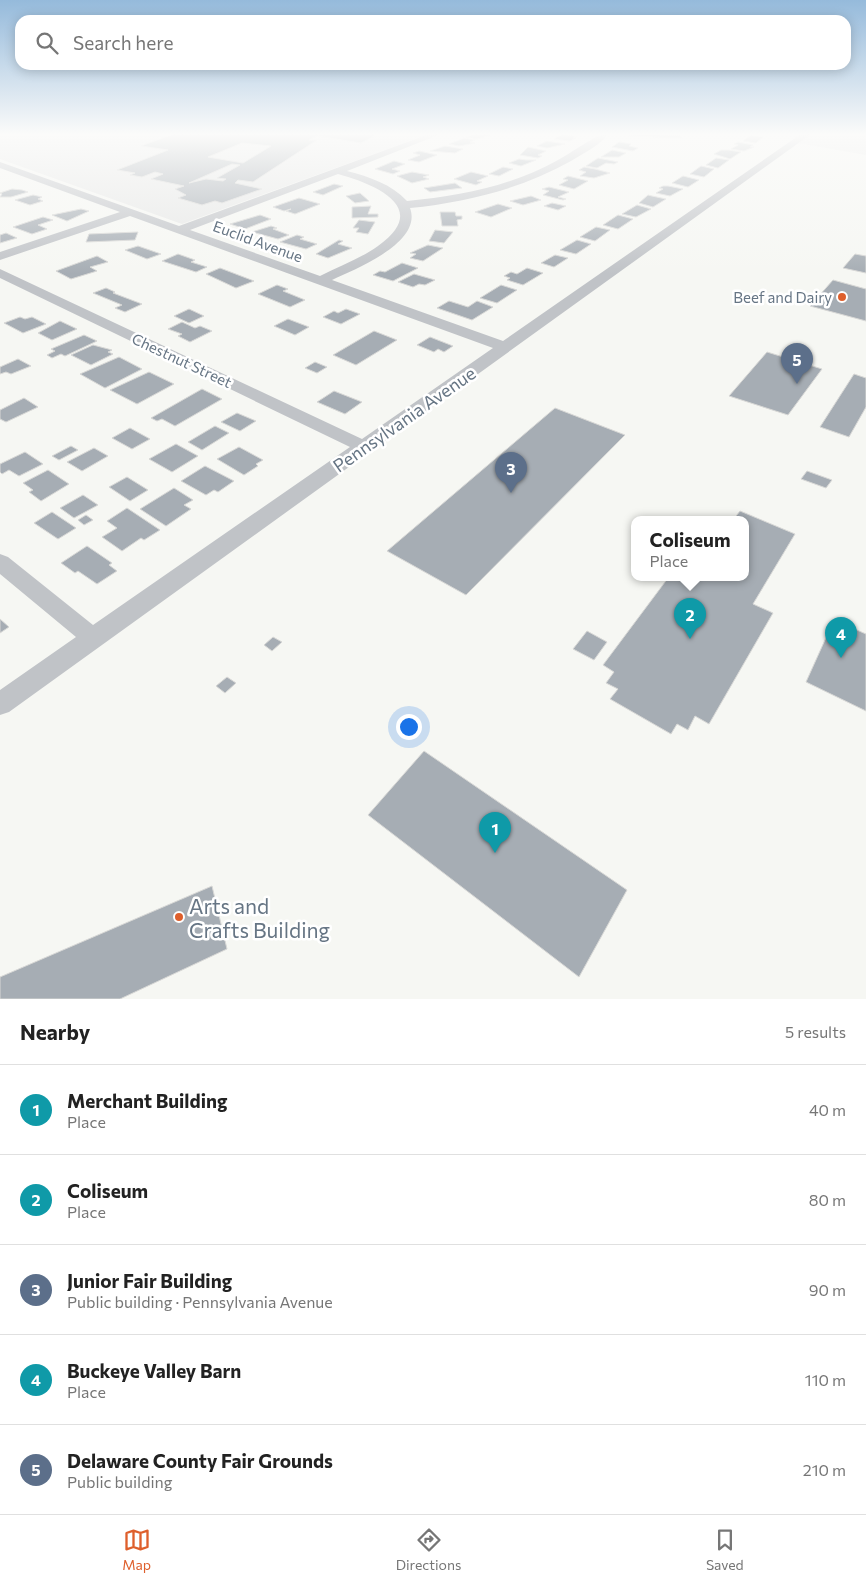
<!DOCTYPE html>
<html lang="en">
<head>
<meta charset="utf-8">
<style>
  body { margin:0; font-family:Commissioner,sans-serif; background:#f6f6f6; color:#222 }
  .you { position:absolute; left:408px; top:726px; width:18px; height:18px; margin:-12px; border:4px solid #fff; border-radius:50%; background:#1a73e8; box-shadow:0 0 0 8px #1a73e833 }
  .badge { display:grid; place-items:center; width:32px; height:32px; border-radius:50%; background:#de5f2c; color:#fff; font-size:16px; font-weight:700 }
  .pin { position:absolute; translate:-50% -41px; filter:drop-shadow(0 1px 2px #0008) }
  .pin::after { content:''; position:absolute; top:26px; width:18px; height:15px; background:inherit; clip-path:polygon(0 0,100% 0,50% 100%) }
  .popup { position:absolute; left:631px; top:516px; width:118px; height:65px; box-sizing:border-box; display:grid; place-content:center; border-radius:10px; background:#fff; filter:drop-shadow(0 1px 4px #0005); font-size:16px; white-space:nowrap; color:#767676 }
  .popup b { font-size:19px; color:#222 }
  .popup::after { content:''; position:absolute; left:50%; top:100%; margin-left:-10px; border:10px solid transparent; border-top-color:#fff }
  .list { margin:0; padding:0; list-style:none }
  h2 { display:flex; justify-content:space-between; align-items:center; height:65px; margin:0; padding:0 20px; font-size:21px }
  h2 small { font-size:16px; font-weight:400; color:#767676 }
  .list li { display:grid; grid-template-columns:32px 1fr auto; gap:15px; align-items:center; box-sizing:border-box; height:90px; padding:0 20px; border-top:1px solid #e0e0e0 }
  .list b { display:block; font-size:19px; white-space:nowrap }
  .list p { margin:0; font-size:16px; white-space:nowrap; color:#767676 }
  .list em { font-size:16px; font-style:normal; color:#767676 }
  .icon { flex:none; width:28px; height:28px; fill:none; stroke:currentColor; stroke-width:2; stroke-linecap:round; stroke-linejoin:round }
  .map { position:relative; flex:none; width:866px; height:999px; overflow:hidden }
  .search { position:absolute; background:#fff; box-shadow:0 2px 12px #0003; left:15px; right:15px; top:15px; height:55px; display:flex; align-items:center; gap:12px; box-sizing:border-box; padding:0 18px; border-radius:15px; color:#767676; font-size:19px }
  .sheet { height:515px; background:#fff }
  nav { display:flex; justify-content:space-around; align-items:center; box-sizing:border-box; height:70px; border-top:1px solid #e0e0e0; background:#fff; font-size:14px; color:#767676 }
  nav a { display:grid; justify-items:center; gap:2px }
  nav .on { color:#de5f2c }
  .map>svg:first-child { display:block }
  .built { fill:#e7e8e7 }
  .building { fill:#a6adb4; stroke:#d8d8d6; fill-rule:evenodd }
  .lines { fill:none; stroke-linecap:round; stroke-linejoin:round }
  .minor { fill:#c0c3c7; fill-rule:evenodd }
  .poi-dot { fill:#de5f2c; stroke:#fff; stroke-width:2 }
  .labels { text-anchor:middle; dominant-baseline:central; stroke-width:5; stroke-linejoin:round; paint-order:stroke }
  .far-street-label { font-size:15px; fill:#667584; stroke:#fff }
  .far-poi-label { font-size:15px; fill:#667584; stroke:#fff; text-anchor:end }
  .street-label { font-size:18px; fill:#667584; stroke:#fff }
  .near-poi-label { font-size:21px; fill:#667584; stroke:#fff; text-anchor:start }
</style>
</head>
<body>
<div class="map">
<svg width="866" height="999" viewBox="0 0 866 999">
  <rect width="100%" height="100%" fill="#f6f7f3"/>
  <!-- built -->
  <g class="built">
    <polygon points="10,134 429,134 182,224 0,159 0,136"/>
    <polygon points="794,134 866,134 866,155 798,143"/>
  </g>
  <!-- building -->
  <g class="building">
    <path d="M173 134H379L361 143 317 136 309 140H317L253 182 238 180 235 183 262 189 222 203 215 201 202 205 178 198 186 195 175 189 184 186 151 179 163 174 155 172 142 177 130 175 135 173 117 170 168 150 141 146ZM242 143 271 146 243 163 208 157ZM232 164 240 165 217 178 226 179 223 181 206 179 189 183Z"/>
    <polygon points="473,134 489,134 494,135 476,139 466,137"/>
    <polygon points="562,134 576,136 573,138 576,138 570,141 554,139"/>
    <polygon points="629,134 680,135 681,138 629,136"/>
    <polygon points="751,135 763,137 756,143 743,141"/>
    <polygon points="464,138 475,140 470,142 475,143 459,146 449,144"/>
    <polygon points="547,141 565,144 547,148 537,146"/>
    <polygon points="619,142 631,144 629,146 638,148 633,151 612,147"/>
    <polygon points="738,142 753,145 750,147 754,147 744,151 731,149 738,145 734,144"/>
    <polygon points="445,146 463,149 455,153 430,151"/>
    <polygon points="528,147 546,151 538,155 542,156 538,158 520,155"/>
    <polygon points="612,150 626,153 619,157 601,157"/>
    <polygon points="721,150 729,150 741,152 730,159 714,154"/>
    <polygon points="419,151 437,155 419,162 408,160 420,155 413,153"/>
    <polygon points="598,158 618,162 614,164 606,163 597,168 586,166"/>
    <polygon points="716,158 729,160 718,168 706,165"/>
    <polygon points="519,159 526,160 536,160 521,166 509,163"/>
    <polygon points="394,161 405,164 392,169 400,171 393,174 375,169"/>
    <polygon points="701,166 714,169 704,177 690,174"/>
    <polygon points="503,167 513,169 499,176 489,174"/>
    <polygon points="584,167 595,169 610,173 594,178 580,176 586,172 579,170"/>
    <polygon points="412,172 429,175 423,177 429,179 412,183 397,176"/>
    <polygon points="471,172 488,176 477,181 482,182 476,185 454,179"/>
    <polygon points="568,176 588,181 574,189 559,185 568,180 563,179"/>
    <polygon points="683,176 699,180 688,187 672,183"/>
    <polygon points="455,183 462,188 430,192 424,188"/>
    <polygon points="334,184 343,186 323,195 313,192"/>
    <polygon points="663,186 668,186 683,189 670,196 656,193 663,189 659,188"/>
    <polygon points="549,187 569,192 558,197 566,199 563,200 543,195 549,191 542,189"/>
    <polygon points="12,189 22,190 28,192 11,197 0,197 2,194 0,193"/>
    <polygon points="360,193 369,201 355,203 346,196"/>
    <polygon points="33,195 42,197 38,199 43,201 30,205 15,200"/>
    <polygon points="648,195 652,196 666,199 653,207 639,203"/>
    <polygon points="531,196 541,200 523,205 510,201"/>
    <polygon points="299,198 320,204 295,214 286,211 291,209 284,211 273,207"/>
    <polygon points="552,203 566,206 558,210 544,206"/>
    <polygon points="498,204 512,208 491,217 475,212"/>
    <polygon points="637,205 651,209 636,217 622,214"/>
    <polygon points="371,206 368,214 378,214 378,217 352,218 352,207"/>
    <polygon points="81,209 89,211 67,221 52,215"/>
    <polygon points="440,212 455,212 456,216 462,216 462,219 457,220 458,226 442,226"/>
    <polygon points="260,215 271,219 245,229 230,224"/>
    <polygon points="618,215 633,219 618,229 603,225"/>
    <polygon points="43,217 53,220 38,225 47,229 32,234 13,227"/>
    <polygon points="359,220 375,222 368,234 356,232 359,228 353,228"/>
    <polygon points="271,226 277,228 273,229 289,235 278,239 252,232"/>
    <polygon points="596,227 610,230 595,241 580,237"/>
    <polygon points="435,230 453,232 444,243 429,241"/>
    <polygon points="138,232 135,240 86,242 89,234"/>
    <polygon points="6,233 17,238 0,243 0,235"/>
    <polygon points="297,235 304,237 300,239 317,244 306,249 280,242"/>
    <polygon points="339,240 343,241 338,244 352,248 328,258 316,254"/>
    <polygon points="577,240 591,244 576,254 560,250"/>
    <polygon points="428,245 443,248 423,261 410,258 416,254 410,253"/>
    <polygon points="138,246 161,254 147,259 125,250"/>
    <polygon points="178,254 195,260 191,262 207,267 196,272 162,261"/>
    <polygon points="855,254 866,256 866,273 843,268"/>
    <polygon points="555,255 568,258 554,267 541,263"/>
    <polygon points="97,256 108,262 90,267 97,271 71,279 56,271"/>
    <polygon points="402,263 418,268 393,281 373,275 380,271 385,272"/>
    <polygon points="220,268 254,281 236,288 206,274"/>
    <polygon points="527,268 543,273 523,285 507,280 510,278 504,276 511,272 517,274"/>
    <polygon points="414,274 435,280 425,285 419,284 413,287 398,282"/>
    <polygon points="833,280 866,289 866,321 810,306"/>
    <polygon points="277,285 288,289 283,291 305,300 290,307 258,294"/>
    <polygon points="501,285 517,290 497,303 480,298"/>
    <polygon points="106,288 115,292 113,293 142,304 125,312 115,308 122,305 93,293"/>
    <polygon points="449,301 468,307 477,301 493,307 472,320 437,308"/>
    <polygon points="189,309 204,316 189,323 174,316"/>
    <polygon points="346,309 360,314 341,324 323,317 334,311 338,313"/>
    <polygon points="20,317 25,319 32,317 46,324 23,333 4,323"/>
    <polygon points="288,319 309,327 295,335 274,326"/>
    <polygon points="60,321 77,329 52,340 38,333"/>
    <polygon points="182,322 195,328 200,326 212,331 190,342 178,336 182,334 168,329"/>
    <polygon points="374,331 397,340 356,365 333,355"/>
    <polygon points="84,335 97,341 65,356 61,354 52,358 47,355 55,351 51,349"/>
    <polygon points="430,337 453,346 444,352 438,349 434,352 417,345"/>
    <polygon points="93,345 112,350 108,352 113,354 91,365 71,355"/>
    <polygon points="767,352 822,369 788,415 729,396"/>
    <polygon points="119,357 142,369 105,388 80,374"/>
    <polygon points="18,359 31,366 11,374 6,372 0,374 0,367"/>
    <polygon points="315,362 327,367 317,373 305,368"/>
    <polygon points="149,372 174,384 137,404 110,390"/>
    <polygon points="854,374 866,378 866,407 849,437 820,427"/>
    <polygon points="202,389 222,399 175,426 162,419 157,421 151,418"/>
    <polygon points="334,391 362,402 345,414 317,402"/>
    <polygon points="24,398 38,407 6,422 0,419 0,410"/>
    <polygon points="555,408 625,435 466,595 387,551"/>
    <polygon points="237,413 256,421 240,431 221,422"/>
    <polygon points="215,426 229,433 202,450 188,442"/>
    <polygon points="130,428 150,439 132,449 112,438"/>
    <polygon points="176,444 198,456 172,472 149,459"/>
    <polygon points="71,446 78,450 59,460 52,456"/>
    <polygon points="239,447 263,460 256,464 258,466 244,475 217,459"/>
    <polygon points="94,448 108,456 82,471 67,462"/>
    <polygon points="25,452 43,464 19,476 9,470 2,474 0,472 0,464"/>
    <polygon points="205,466 234,481 218,492 214,490 206,495 181,481"/>
    <polygon points="48,470 69,484 41,501 29,492 33,490 23,483"/>
    <polygon points="807,471 832,480 826,488 801,479"/>
    <polygon points="127,477 148,490 130,501 109,487"/>
    <polygon points="174,488 193,500 184,505 191,509 166,526 140,509"/>
    <polygon points="83,495 98,505 74,518 60,508"/>
    <polygon points="127,508 160,530 144,540 141,538 122,551 102,537 117,528 107,521"/>
    <polygon points="740,511 795,534 753,604 773,613 709,724 695,716 688,730 677,724 671,734 610,699 618,689 606,683 614,672 603,665 668,578 745,578 745,520 733,520"/>
    <polygon points="52,512 76,528 58,539 34,523"/>
    <polygon points="86,515 93,520 84,525 78,520"/>
    <polygon points="87,546 112,563 109,565 117,571 97,584 78,571 75,573 61,563"/>
    <polygon points="0,619 9,627 0,633"/>
    <polygon points="834,620 866,634 866,711 806,682"/>
    <polygon points="587,631 607,642 594,660 573,649"/>
    <polygon points="273,637 282,642 272,651 264,645"/>
    <polygon points="227,677 236,683 225,693 216,686"/>
    <polygon points="424,751 627,890 579,977 368,815"/>
    <polygon points="212,886 227,949 120,999 0,999 0,977"/>
  </g>
  <g class="lines">
    <!-- minor -->
    <path class="minor" d="M429 134H441L347 171C370 177 391 184 407 201 461 196 511 186 558 160 572 153 595 134 608 134 599 146 584 153 571 161 521 189 467 202 410 208 423 243 355 269 332 280L503 341 801 134H811L9 712 0 715V690L76 637 0 574V554L8 557 93 625 350 447 0 278V269L362 439 493 348 130 216 0 260V252L120 212 0 168V162L179 226ZM338 174C375 184 432 208 378 246 360 259 339 266 320 276L190 230Z"/>
  </g>
  <!-- sky -->
  <linearGradient id="sky" x2="0" y2="1"><stop stop-color="#95badb"/><stop offset="0.49" stop-color="#fbfbfa"/><stop offset="1" stop-color="#fbfbfa" stop-opacity="0"/></linearGradient>
  <rect width="866" height="274" fill="url(#sky)"/>
  <!-- markers -->
  <g class="poi-dot">
    <circle cx="842" cy="297" r="5"/>
    <circle cx="179" cy="917" r="5"/>
  </g>
  <g class="labels">
    <!-- far-street labels -->
    <g class="far-street-label">
      <text transform="translate(258 241) rotate(20)">Euclid Avenue</text>
      <text transform="translate(182 360) rotate(25)">Chestnut Street</text>
    </g>
    <!-- far-poi labels -->
    <g class="far-poi-label">
      <text x="832" y="297">Beef and Dairy</text>
    </g>
    <!-- street labels -->
    <g class="street-label">
      <text transform="translate(404 419) rotate(-35)">Pennsylvania Avenue</text>
    </g>
    <!-- near-poi labels -->
    <g class="near-poi-label">
      <text x="189" y="905">Arts and<tspan x="189" dy="24">Crafts Building</tspan></text>
    </g>
  </g>
</svg>
<div class="you"></div>
<div class="pin badge" style="left:495px;top:853px;background:#0f9aa8">1</div>
<div class="pin badge" style="left:690px;top:639px;background:#0f9aa8">2</div>
<div class="popup"><b>Coliseum</b>Place</div>
<div class="pin badge" style="left:511px;top:493px;background:#5c6f8a">3</div>
<div class="pin badge" style="left:841px;top:658px;background:#0f9aa8">4</div>
<div class="pin badge" style="left:797px;top:384px;background:#5c6f8a">5</div>
<div class="search"><svg class="icon" aria-label="search" viewBox="0 0 24 24"><circle cx="10" cy="10" r="6"/><path d="M15 15l6 6"/></svg>Search here</div>
</div>
<section class="sheet">
<h2>Nearby<small>5 results</small></h2>
<ul class="list">
<li><span class="badge" style="background:#0f9aa8">1</span><div><b>Merchant Building</b><p>Place</p></div><em>40 m</em></li>
<li><span class="badge" style="background:#0f9aa8">2</span><div><b>Coliseum</b><p>Place</p></div><em>80 m</em></li>
<li><span class="badge" style="background:#5c6f8a">3</span><div><b>Junior Fair Building</b><p>Public building · Pennsylvania Avenue</p></div><em>90 m</em></li>
<li><span class="badge" style="background:#0f9aa8">4</span><div><b>Buckeye Valley Barn</b><p>Place</p></div><em>110 m</em></li>
<li><span class="badge" style="background:#5c6f8a">5</span><div><b>Delaware County Fair Grounds</b><p>Public building</p></div><em>210 m</em></li>
</ul>
</section>
<nav>
<a class="on"><svg class="icon" aria-label="map" viewBox="0 0 24 24"><path d="M3 6l6-2 6 2 6-2v14l-6 2-6-2-6 2zM9 4v14M15 6v14"/></svg>Map</a>
<a><svg class="icon" aria-label="directions" viewBox="0 0 24 24"><path d="M12 3l9 9-9 9-9-9zM9 14v-3h6M13 9l2 2-2 2"/></svg>Directions</a>
<a><svg class="icon" aria-label="saved" viewBox="0 0 24 24"><path d="M7 4h10v16l-5-4-5 4z"/></svg>Saved</a>
</nav>
</body>
</html>
